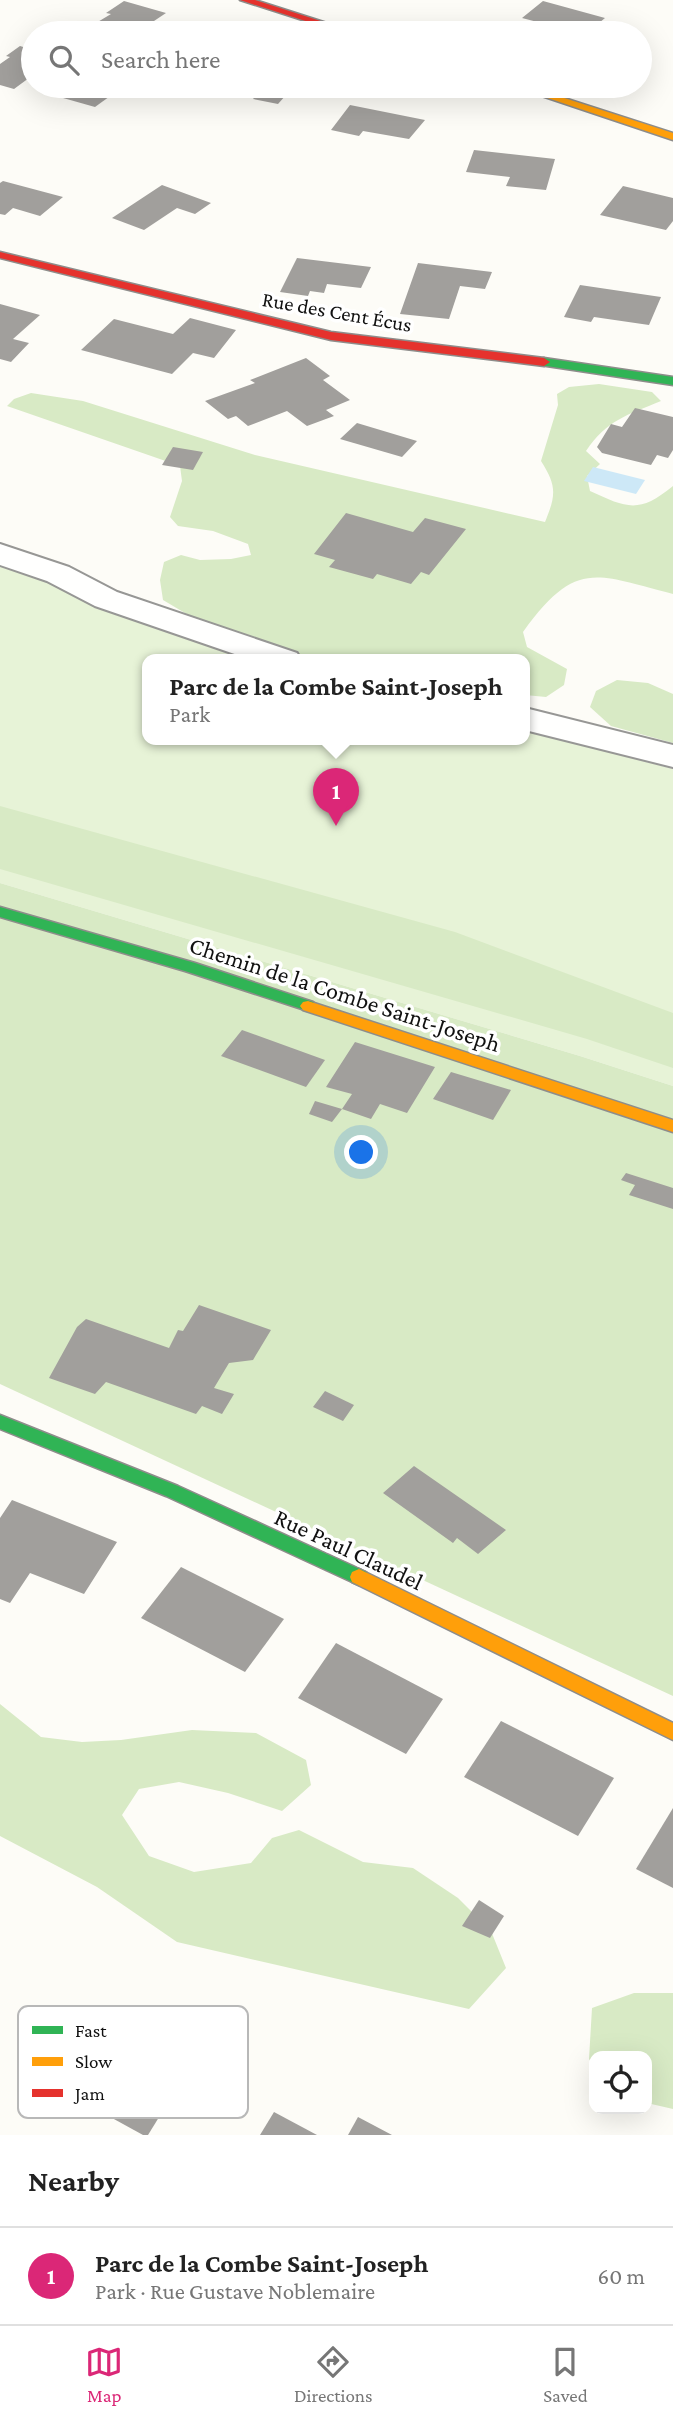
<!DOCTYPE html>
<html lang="en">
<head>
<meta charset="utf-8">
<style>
  body { margin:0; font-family:"Crimson Pro",serif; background:#f6f6f6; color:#222 }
  .controls { position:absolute; right:21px; bottom:21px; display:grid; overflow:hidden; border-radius:14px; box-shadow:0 7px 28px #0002 }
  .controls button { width:63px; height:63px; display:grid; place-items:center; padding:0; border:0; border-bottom:2px solid #e0e0e0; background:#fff; color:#222; font:35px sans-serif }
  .you { position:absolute; left:362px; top:1153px; width:24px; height:24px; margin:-18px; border:5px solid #fff; border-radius:50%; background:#1a73e8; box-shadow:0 0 0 10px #1a73e833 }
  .badge { display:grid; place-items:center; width:46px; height:46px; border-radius:50%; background:#db2777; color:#fff; font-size:23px; font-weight:700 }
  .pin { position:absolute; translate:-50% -58px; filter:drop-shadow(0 2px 4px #0008) }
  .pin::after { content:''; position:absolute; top:37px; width:24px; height:21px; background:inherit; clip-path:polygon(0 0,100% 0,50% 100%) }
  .popup { position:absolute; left:142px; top:654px; width:388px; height:91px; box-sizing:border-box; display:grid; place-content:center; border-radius:14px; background:#fff; filter:drop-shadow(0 2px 5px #0005); font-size:23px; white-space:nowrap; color:#767676 }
  .popup b { font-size:26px; color:#222 }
  .popup::after { content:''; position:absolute; left:50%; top:100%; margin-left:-14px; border:14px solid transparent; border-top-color:#fff }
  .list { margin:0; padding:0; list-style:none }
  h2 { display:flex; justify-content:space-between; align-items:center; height:91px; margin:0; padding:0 28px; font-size:30px }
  h2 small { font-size:23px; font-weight:400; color:#767676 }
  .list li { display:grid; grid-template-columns:46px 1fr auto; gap:21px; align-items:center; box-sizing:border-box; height:98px; padding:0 28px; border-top:2px solid #e0e0e0 }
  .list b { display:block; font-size:26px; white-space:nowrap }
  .list p { margin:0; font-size:23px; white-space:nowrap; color:#767676 }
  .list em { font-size:23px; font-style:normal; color:#767676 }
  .icon { flex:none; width:38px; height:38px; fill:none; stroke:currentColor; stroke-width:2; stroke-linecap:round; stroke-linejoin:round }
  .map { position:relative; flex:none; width:673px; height:2135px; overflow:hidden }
  .search { position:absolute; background:#fff; box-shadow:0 7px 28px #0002; left:21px; right:21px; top:21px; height:77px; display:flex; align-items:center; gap:18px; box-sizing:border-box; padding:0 24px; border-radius:38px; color:#767676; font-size:26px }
  .sheet { height:189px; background:#fff }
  nav { display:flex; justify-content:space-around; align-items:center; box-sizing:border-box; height:98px; border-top:2px solid #e0e0e0; background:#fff; font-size:19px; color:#767676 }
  nav a { display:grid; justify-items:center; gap:4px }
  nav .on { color:#db2777 }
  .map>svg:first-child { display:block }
  .green { fill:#e7f3d7 }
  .forest { fill:#d8eac5 }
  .water { fill:#cde8f7 }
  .building { fill:#a19f9c }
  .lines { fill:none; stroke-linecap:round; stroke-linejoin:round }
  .street-casing { stroke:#979795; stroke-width:4 }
  .fast-casing { stroke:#8e8d8b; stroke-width:3 }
  .slow-casing { stroke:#8e8d8b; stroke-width:3 }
  .jam-casing { stroke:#8e8d8b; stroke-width:3 }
  .street { fill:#fffffe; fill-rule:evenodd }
  .fast { fill:#30b455; fill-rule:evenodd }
  .slow { fill:#ff9f0a; fill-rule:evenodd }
  .jam { fill:#e5322d; fill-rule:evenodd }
  .labels { text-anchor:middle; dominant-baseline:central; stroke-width:7; stroke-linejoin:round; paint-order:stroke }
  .far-street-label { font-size:21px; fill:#111; stroke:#fff }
  .street-label { font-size:24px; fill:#111; stroke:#fff }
  .key { fill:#fff; stroke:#b8b8b8; stroke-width:2 }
  .key-label { font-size:19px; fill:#111 }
</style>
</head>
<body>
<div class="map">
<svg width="673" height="2135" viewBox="0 0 673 2135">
  <rect width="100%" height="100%" fill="#fdfcf7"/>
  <!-- green -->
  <polygon class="green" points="0,562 254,660 147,660 147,740 525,740 525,730 673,769 673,1086 580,1056 0,883"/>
  <!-- forest -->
  <g class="forest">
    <path d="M599 384 652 392 661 401C627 415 607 420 586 451L600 464 587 476 590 491C627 508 639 514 673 486V594C595 574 576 559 523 632L527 647 567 669 564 685 546 697 525 695V660H314L190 616 163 600 160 580 164 562 181 555 200 560 231 559 251 555 248 544 213 531 178 526 170 517 182 481 180 466 7 406 14 399 31 393 83 401 255 455 545 522C556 495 557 486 541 461L558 405 557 394 569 387Z"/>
    <polygon points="617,680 648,683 673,694 673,743 611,726 590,707 596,691"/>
    <polygon points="0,806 455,932 673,1013 673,1068 587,1039 0,869"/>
    <polygon points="0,883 580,1056 673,1086 673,1696 0,1384"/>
    <polygon points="0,1704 41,1737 82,1742 121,1740 192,1730 256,1733 306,1760 311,1785 282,1811 228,1793 179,1782 139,1789 122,1815 149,1856 194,1872 251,1863 272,1838 299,1830 363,1862 413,1868 458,1898 491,1931 506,1968 469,2009 177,1942 97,1887 0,1836"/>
    <polygon points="634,1993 673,1993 673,2109 647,2103 647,2056 594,2056 594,2067 589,2059 592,2008"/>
  </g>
  <!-- water -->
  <polygon class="water" points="593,467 645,480 636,494 584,481"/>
  <!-- building -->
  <g class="building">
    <polygon points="124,1 166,13 136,33 114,33 91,26 111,14 106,13"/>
    <polygon points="543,1 605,18 587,33 551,33 542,31 549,25 522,18"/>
    <polygon points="20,46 33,50 33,75 14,89 0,85 0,64 10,57 6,56"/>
    <polygon points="69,86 124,86 95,107 56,96"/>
    <polygon points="264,86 294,86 278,104 253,99"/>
    <polygon points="350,105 425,120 409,139 363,131 359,136 331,130"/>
    <polygon points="474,150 555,159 546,190 506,186 510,177 466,172"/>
    <polygon points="3,181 63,197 40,216 13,208 5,215 0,214 0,183"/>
    <polygon points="162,185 211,203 195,214 177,208 144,230 112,218"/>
    <polygon points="623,186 673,198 673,221 666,230 600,215"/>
    <polygon points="297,258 371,267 361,288 327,284 324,293 310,291 308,296 280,292"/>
    <polygon points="418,263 492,272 485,289 460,286 449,319 400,314"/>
    <polygon points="580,285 661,297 649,325 594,317 591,322 564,317"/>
    <polygon points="0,304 40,315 13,339 29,343 11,362 0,359"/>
    <polygon points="190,318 236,330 214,358 193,353 172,374 81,350 114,319 173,334"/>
    <polygon points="306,358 330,376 323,380 350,400 326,410 334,416 307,426 287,411 248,426 236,416 228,419 205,401 255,383 250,380"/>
    <polygon points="635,408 673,417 673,450 668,458 657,455 651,465 602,453 597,447 611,424 622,427"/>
    <polygon points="357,423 417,441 402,457 340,439"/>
    <polygon points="173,447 203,452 193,470 162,465"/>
    <polygon points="346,513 413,532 425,518 466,529 429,575 421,572 411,584 377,574 373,579 329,567 335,560 314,554"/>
    <polygon points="242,1030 325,1060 306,1087 221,1056"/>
    <polygon points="355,1042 435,1067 407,1113 380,1104 371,1119 342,1109 352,1094 326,1087"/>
    <polygon points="451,1072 511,1090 493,1120 433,1099"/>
    <polygon points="315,1101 342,1109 332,1122 309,1114"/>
    <polygon points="626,1173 673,1188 673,1209 629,1195 635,1185 621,1180"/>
    <polygon points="199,1305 271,1330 253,1360 229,1363 214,1388 234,1394 222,1414 202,1406 196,1414 106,1382 95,1394 49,1378 77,1327 86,1319 169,1348 178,1330 183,1331"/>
    <polygon points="325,1391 354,1405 343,1421 313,1407"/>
    <polygon points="414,1466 506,1530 478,1554 457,1538 453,1543 383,1493"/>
    <polygon points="12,1500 117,1542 84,1594 30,1573 10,1603 0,1599 0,1518"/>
    <polygon points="181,1567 284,1619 245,1672 141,1618"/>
    <polygon points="336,1643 443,1699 406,1754 298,1698"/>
    <polygon points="501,1721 614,1778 578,1836 464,1777"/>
    <polygon points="673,1808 673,1888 636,1869"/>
    <polygon points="479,1900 504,1916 490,1938 462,1926"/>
    <polygon points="79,2007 190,2067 148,2135 143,2135 32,2074"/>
    <polygon points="274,2112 317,2135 260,2135"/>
    <polygon points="358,2117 392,2135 348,2135"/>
  </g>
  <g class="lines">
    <defs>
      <g id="street">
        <polygon points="0,544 69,567 117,592 297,653 301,660 252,660 95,606 47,581 0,565"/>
        <polygon points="525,708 673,745 673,767 525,730"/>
      </g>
      <g id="fast">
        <polygon points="544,358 673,377 673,385 540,365 540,359"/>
        <polygon points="0,907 195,963 313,1002 316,1006 308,1011 185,971 0,917"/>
        <polygon points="0,1415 178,1486 366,1572 368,1577 366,1582 359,1585 352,1582 166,1496 0,1429"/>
      </g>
      <g id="slow">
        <polygon points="512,86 527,86 673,133 673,140"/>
        <polygon points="308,1001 673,1120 673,1132 303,1010 300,1006 303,1002"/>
        <polygon points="359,1569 673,1723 673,1740 352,1582 350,1577 352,1572"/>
      </g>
      <g id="jam">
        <polygon points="240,0 255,0 358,33 343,33"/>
        <polygon points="0,252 331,332 544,358 550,362 544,366 331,340 0,258"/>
      </g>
    </defs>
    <!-- street casing -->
    <use href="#street" class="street-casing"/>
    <!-- fast casing -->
    <use href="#fast" class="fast-casing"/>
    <!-- slow casing -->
    <use href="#slow" class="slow-casing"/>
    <!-- jam casing -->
    <use href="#jam" class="jam-casing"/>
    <!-- street -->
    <use href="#street" class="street"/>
    <!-- fast -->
    <use href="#fast" class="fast"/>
    <!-- slow -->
    <use href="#slow" class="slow"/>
    <!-- jam -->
    <use href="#jam" class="jam"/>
  </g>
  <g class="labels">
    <!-- far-street labels -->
    <g class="far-street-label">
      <text transform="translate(337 312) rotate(10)">Rue des Cent Écus</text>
    </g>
    <!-- street labels -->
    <g class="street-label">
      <text transform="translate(345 994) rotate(18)">Chemin de la Combe Saint-Joseph</text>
      <text transform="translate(349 1549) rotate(25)">Rue Paul Claudel</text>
    </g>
  </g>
  <!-- legend -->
  <rect x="18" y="2006" width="230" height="112" rx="10" class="key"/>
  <rect x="32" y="2026" width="31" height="8" fill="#30b455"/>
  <rect x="32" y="2057" width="31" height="9" fill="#ff9f0a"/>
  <rect x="32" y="2089" width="31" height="8" fill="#e5322d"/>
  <g class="key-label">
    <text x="75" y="2037">Fast</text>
    <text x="75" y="2068">Slow</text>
    <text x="75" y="2100">Jam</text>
  </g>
</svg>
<div class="controls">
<button><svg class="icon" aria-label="locate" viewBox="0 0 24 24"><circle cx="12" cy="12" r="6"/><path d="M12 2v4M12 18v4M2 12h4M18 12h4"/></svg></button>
</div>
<div class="you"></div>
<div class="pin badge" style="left:336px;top:826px">1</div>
<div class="popup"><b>Parc de la Combe Saint-Joseph</b>Park</div>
<div class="search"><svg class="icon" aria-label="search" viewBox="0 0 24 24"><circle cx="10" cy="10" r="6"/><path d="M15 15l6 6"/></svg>Search here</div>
</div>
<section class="sheet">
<h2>Nearby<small></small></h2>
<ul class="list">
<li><span class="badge">1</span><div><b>Parc de la Combe Saint-Joseph</b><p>Park · Rue Gustave Noblemaire</p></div><em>60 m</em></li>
</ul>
</section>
<nav>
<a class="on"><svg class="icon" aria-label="map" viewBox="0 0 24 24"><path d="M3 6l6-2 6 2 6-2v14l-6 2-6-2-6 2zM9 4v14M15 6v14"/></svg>Map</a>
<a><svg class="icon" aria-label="directions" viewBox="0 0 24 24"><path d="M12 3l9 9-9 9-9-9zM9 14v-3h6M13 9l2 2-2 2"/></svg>Directions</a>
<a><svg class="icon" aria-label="saved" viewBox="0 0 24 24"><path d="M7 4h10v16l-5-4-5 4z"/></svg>Saved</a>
</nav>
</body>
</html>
